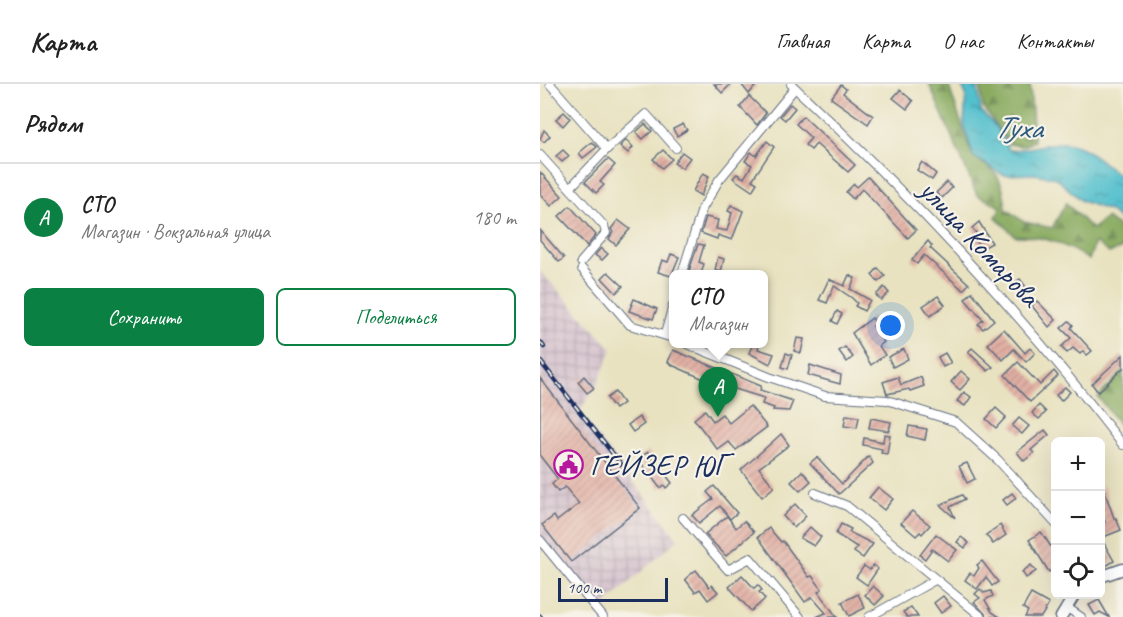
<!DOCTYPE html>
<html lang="ru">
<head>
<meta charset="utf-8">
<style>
  body { margin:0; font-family:Caveat,sans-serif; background:#f6f6f6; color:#222 }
  .controls { position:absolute; right:18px; bottom:18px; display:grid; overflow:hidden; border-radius:9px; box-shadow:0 6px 24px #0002 }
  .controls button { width:54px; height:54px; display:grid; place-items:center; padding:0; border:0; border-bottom:2px solid #e0e0e0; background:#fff; color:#222; font:30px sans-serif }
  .scale { position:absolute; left:18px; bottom:15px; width:110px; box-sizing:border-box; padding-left:6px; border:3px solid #1b2f5e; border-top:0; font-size:16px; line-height:21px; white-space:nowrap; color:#1b2f5e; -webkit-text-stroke:4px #f7f3e8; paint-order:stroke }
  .you { position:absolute; left:351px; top:242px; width:21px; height:21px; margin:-15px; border:4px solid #fff; border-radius:50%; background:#1a73e8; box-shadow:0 0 0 9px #1a73e833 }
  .badge { display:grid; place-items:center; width:39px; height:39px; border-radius:50%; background:#0b8043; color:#fff; font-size:20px; font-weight:700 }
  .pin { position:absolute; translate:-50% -50px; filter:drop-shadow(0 2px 3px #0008) }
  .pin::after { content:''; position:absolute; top:32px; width:21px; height:18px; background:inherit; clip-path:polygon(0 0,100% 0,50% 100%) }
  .popup { position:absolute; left:129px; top:186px; width:99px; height:78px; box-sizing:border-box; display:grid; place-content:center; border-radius:9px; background:#fff; filter:drop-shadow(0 2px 4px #0005); font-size:20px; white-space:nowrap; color:#767676 }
  .popup b { font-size:22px; color:#222 }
  .popup::after { content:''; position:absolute; left:50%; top:100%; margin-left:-12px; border:12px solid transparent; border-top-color:#fff }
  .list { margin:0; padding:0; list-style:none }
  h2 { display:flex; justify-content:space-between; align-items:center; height:78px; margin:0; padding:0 24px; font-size:26px }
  h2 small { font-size:20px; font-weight:400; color:#767676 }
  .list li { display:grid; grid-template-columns:39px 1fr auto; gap:18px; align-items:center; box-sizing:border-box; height:108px; padding:0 24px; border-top:2px solid #e0e0e0 }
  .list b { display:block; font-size:22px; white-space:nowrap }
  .list p { margin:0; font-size:20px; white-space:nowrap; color:#767676 }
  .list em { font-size:20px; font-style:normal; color:#767676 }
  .actions { display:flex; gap:12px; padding:18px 24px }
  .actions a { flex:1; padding:14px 0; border:2px solid #0b8043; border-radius:9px; text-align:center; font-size:21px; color:#0b8043 }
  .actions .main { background:#0b8043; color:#fff }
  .icon { flex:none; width:33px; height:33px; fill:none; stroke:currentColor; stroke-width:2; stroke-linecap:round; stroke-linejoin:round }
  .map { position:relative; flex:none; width:583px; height:533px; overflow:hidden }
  header { display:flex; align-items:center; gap:36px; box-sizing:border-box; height:84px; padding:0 30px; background:#fff; border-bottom:2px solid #e0e0e0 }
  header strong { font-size:28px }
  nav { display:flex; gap:33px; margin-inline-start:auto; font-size:21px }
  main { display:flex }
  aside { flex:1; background:#fff }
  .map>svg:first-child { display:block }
  .industrial { fill:url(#industrial-grid) }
  .forest { fill:url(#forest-firs); stroke:#526d5f; stroke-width:1.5 }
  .water { fill:url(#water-ripples); stroke:#377896; stroke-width:1.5 }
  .building { fill:url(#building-hatch) }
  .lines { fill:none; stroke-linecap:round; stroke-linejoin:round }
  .street-casing { stroke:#636e80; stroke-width:10 }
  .secondary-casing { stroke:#636e80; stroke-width:13 }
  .street { stroke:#fff; stroke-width:8 }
  .secondary { stroke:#fff; stroke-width:10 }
  .rail-casing { stroke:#1b2f5e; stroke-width:4.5 }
  .rail { stroke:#f7f3e8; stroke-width:2; stroke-dasharray:7; stroke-linecap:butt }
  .labels { text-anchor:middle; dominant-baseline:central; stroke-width:4.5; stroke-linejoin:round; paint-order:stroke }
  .street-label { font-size:30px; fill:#1b2f5e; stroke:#f7f3e8 }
  .poi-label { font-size:30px; fill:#1b2f5e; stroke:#f7f3e8; text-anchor:start }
  .water-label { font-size:32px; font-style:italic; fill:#2c5a7f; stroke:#f7f3e8 }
</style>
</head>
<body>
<header>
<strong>Карта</strong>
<nav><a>Главная</a><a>Карта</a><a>О нас</a><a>Контакты</a></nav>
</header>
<main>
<aside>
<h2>Рядом<small></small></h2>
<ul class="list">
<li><span class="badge">A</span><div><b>СТО</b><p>Магазин · Вокзальная улица</p></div><em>180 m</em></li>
</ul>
<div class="actions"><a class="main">Сохранить</a><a>Поделиться</a></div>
</aside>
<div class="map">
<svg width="583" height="533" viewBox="0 0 583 533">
  <defs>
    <pattern id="industrial-grid" width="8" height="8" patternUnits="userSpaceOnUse" patternTransform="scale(1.5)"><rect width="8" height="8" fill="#d1bdcb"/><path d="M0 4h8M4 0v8" fill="none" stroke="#a99aa8"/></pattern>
    <pattern id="forest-firs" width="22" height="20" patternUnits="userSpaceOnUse" patternTransform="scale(1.5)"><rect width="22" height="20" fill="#89ab60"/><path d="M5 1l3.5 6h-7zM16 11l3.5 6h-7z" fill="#6f8c52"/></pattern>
    <pattern id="water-ripples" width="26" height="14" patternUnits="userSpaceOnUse" patternTransform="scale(1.5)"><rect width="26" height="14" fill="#53c0cd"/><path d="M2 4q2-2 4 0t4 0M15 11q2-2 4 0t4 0" fill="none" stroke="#449caa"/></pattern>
    <pattern id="building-hatch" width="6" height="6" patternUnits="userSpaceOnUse" patternTransform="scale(1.5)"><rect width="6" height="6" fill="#e3b0a4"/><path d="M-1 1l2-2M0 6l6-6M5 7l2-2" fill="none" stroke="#b79089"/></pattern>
  </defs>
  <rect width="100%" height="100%" fill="#f7f3e8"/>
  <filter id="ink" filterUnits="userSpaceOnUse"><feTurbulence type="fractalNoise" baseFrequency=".0167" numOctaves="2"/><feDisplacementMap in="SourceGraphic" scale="12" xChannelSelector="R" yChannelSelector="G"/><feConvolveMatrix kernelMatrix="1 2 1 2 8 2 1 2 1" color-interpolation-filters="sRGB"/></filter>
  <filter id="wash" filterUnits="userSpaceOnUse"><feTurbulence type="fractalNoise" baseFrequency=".008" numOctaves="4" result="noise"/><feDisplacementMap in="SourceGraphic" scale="24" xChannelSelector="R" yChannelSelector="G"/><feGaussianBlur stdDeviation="1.35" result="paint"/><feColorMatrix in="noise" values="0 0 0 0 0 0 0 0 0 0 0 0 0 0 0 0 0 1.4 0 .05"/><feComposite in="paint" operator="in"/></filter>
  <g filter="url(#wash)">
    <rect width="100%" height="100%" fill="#e8e2c0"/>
    <!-- industrial -->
    <polygon class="industrial" points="0,187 72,265 55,305 38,328 138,455 62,523 8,463 0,469"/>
    <!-- forest -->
    <g class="forest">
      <path d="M389 0H408L431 68C437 77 446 80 454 88 462 96 465 114 466 125L484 138 512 144 526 119 552 145 566 134C581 143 583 147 583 164L569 169 555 158 549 176C525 160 504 151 475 152L456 133 461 123 437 111Z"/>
      <polygon points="440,0 490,0 494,57 483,62 469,60 443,23"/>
      <polygon points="583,287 583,346 558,313"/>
    </g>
    <!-- water -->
    <path class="water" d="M420 0H437L441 27 456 43 469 66C487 67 506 58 524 59 547 60 565 82 583 94V139L570 127 542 117 516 94 495 90 463 91 433 72 424 40 426 10Z"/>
    <g id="blocks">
      <!-- building -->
      <g class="building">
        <polygon points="174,0 191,0 182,9"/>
        <polygon points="201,0 217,0 209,10"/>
        <polygon points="301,1 306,5 303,9 333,32 328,40 291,14"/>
        <polygon points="360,6 373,17 367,25 353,14"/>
        <polygon points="209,12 226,29 217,41 200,23"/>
        <polygon points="250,20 255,24 245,36 240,32"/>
        <polygon points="24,28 30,34 23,42 16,35"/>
        <polygon points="263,32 315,81 308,88 276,60 271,66 265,61 271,54 256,40"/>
        <polygon points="105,40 112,47 103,55 96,48"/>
        <polygon points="143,40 147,46 137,52 133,45"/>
        <polygon points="4,46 10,52 4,58 0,55"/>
        <polygon points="86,56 93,63 88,69 80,62"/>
        <polygon points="227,57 234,63 212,96 217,99 212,107 193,94 197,90 204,94 212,81 205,77 211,68 216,72"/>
        <polygon points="52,58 57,63 43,74 39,69"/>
        <polygon points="23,66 29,72 22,78 16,72"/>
        <polygon points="123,66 132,75 122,84 113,75"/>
        <polygon points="142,68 150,74 142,84 134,79"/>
        <polygon points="68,75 75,81 60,98 64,101 56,109 45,98"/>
        <polygon points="382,78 396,90 392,96 377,86"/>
        <polygon points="0,88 22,112 11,122 0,110"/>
        <polygon points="163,89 169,92 161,112 153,107"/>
        <polygon points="328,93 376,146 368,154 322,105 313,115 306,108 314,100 317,103"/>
        <polygon points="407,98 412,104 402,114 396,109"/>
        <polygon points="191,121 203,127 192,156 178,151 177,155 161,149 166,133 178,136 176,145 187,147 192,129 188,127"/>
        <polygon points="30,122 56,151 47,162 19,132"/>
        <polygon points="78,136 90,145 76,161 69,155 73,148 71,145"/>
        <polygon points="439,138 452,159 441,165 436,156 440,154 432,144"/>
        <polygon points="0,146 24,174 19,178 0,156"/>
        <polygon points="388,157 392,162 390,164 429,200 423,206 384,171 377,180 372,176"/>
        <polygon points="158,160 164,161 159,178 164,180 161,190 148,190"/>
        <polygon points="61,164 68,170 62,176 55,171"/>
        <polygon points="131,170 139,173 131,192 118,188 122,176 128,178"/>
        <polygon points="178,173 184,175 181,188 175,186"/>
        <polygon points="338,184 345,192 338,198 332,191"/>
        <polygon points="68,188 83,202 76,209 62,194"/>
        <polygon points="309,191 315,194 310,205 330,216 324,227 315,222 317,219 312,214 294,202 287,219 279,216 289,195 304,202"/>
        <polygon points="480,195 486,203 481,207 474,199"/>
        <polygon points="344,203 349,209 341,216 336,211"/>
        <polygon points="432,208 454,236 443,245 438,240 443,236 425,215"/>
        <polygon points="398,212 405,221 390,232 383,222"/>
        <polygon points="94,215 117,225 113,235 89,227"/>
        <polygon points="497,217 516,236 509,243 492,222"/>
        <polygon points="297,227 302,230 297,240 292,237"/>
        <polygon points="332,234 336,239 333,242 344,258 339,262 345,271 331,281 312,249"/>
        <polygon points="529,237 533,241 531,244 552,267 547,271 543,267 540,270 533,264 527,269 521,263 531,254 521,244"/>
        <polygon points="464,245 485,269 490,264 495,269 486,278 474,265 463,276 448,260"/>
        <polygon points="257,254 264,255 261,269 254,267"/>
        <polygon points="213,260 219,260 218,265 234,270 230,280 209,269"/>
        <polygon points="305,263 313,273 307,278 299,267"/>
        <polygon points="432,264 453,283 448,287 428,268"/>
        <polygon points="364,265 368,275 353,283 348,273"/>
        <polygon points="133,266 221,302 220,306 253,317 249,327 233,326 234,324 222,320 224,314 166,296 134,282 128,278"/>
        <polygon points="246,269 252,271 248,285 242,283"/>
        <polygon points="405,269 411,279 403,283 398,273"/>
        <polygon points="583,271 583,284 558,308 552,300"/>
        <polygon points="478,278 500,301 514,287 518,292 490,318 465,291"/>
        <polygon points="270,281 301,291 300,300 268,291"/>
        <polygon points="421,287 430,295 420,306 411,298"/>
        <polygon points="44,292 54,304 47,309 38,298"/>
        <polygon points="358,293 361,301 381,293 384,302 370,307 369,305 347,310 343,298"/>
        <polygon points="0,294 100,424 31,478 2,441 14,432 17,437 39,420 25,403 18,408 12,400 18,395 0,372"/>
        <polygon points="525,303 530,308 521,317 516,311"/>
        <polygon points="75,308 83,319 75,325 67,314"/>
        <polygon points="424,308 431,313 425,322 417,317"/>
        <polygon points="499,321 506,328 499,335 492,329"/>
        <polygon points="210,322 227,343 196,366 189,358 178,366 154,335 165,326 173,337 182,330 189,339"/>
        <polygon points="456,324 466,333 456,344 446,335"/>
        <polygon points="306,331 319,333 317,344 304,342"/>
        <polygon points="99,333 104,340 93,348 88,341"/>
        <polygon points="331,334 351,338 349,347 329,344"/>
        <polygon points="479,334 489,342 482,350 472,342"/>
        <polygon points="369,342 387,345 385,356 367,352"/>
        <polygon points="505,346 509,351 491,366 494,369 484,377 477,368"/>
        <polygon points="241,350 249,361 219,384 234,403 222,413 201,386"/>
        <polygon points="344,350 350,351 347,370 341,369 342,365 323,361 324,354 343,358"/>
        <polygon points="108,368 132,399 126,404 124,401 120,404 98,375"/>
        <polygon points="329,372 333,379 299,410 270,379 277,373 302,400"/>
        <polygon points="427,379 435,395 427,399 419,382"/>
        <polygon points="262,387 271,397 260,407 251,398"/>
        <polygon points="562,400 574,434 576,434 581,446 561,454 574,477 561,485 561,440 565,438 561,423"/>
        <polygon points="174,402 197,429 190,435 180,422 159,439 152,431 173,415 167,408"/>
        <polygon points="338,403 353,415 344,426 329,414"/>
        <polygon points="472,409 476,414 467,421 463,416"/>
        <polygon points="422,411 425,415 410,423 415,434 400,421"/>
        <polygon points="255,420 266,432 254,444 243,432"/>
        <polygon points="372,427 390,441 382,450 380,448 376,452 361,439"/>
        <polygon points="187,432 196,444 204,437 214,448 186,472 165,450"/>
        <polygon points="301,440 311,445 309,448 333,460 323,474 314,468 317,463 296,450"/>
        <polygon points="460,441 466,451 453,460 446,451"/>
        <polygon points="270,443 281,453 274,462 260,454"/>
        <polygon points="229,444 241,458 243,457 269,493 272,492 282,505 278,508 297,533 276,533 286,529 272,513 265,518 218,453"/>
        <polygon points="501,448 516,470 516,484 509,488 489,456"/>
        <polygon points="396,450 417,466 408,477 392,465 385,475 380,471"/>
        <polygon points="421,453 429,459 425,464 417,458"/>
        <polygon points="442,477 458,498 452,502 446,493 437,505 425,496 430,489 434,492 439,484 437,481"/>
        <polygon points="333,481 338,485 327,501 316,493 324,482 330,486"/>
        <polygon points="491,481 496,487 486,494 482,488"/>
        <polygon points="156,486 169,503 172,501 178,508 168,516 160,505 155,508 145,495"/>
        <polygon points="202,491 214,504 218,501 222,506 219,508 225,515 211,527 189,503"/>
        <polygon points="333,502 344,512 335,521 325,511"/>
        <polygon points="440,505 444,509 451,507 453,512 445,516 452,528 460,533 448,533 436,520 434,518 440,514 435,510"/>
        <polygon points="318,510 325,524 309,532 302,518"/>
        <polygon points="491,510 509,520 501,533 485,533 488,527 483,524"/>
        <polygon points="403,512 411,522 401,529 394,519"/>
        <polygon points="559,516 569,533 560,528 555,531 549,521"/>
        <polygon points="371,523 378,533 367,533 363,528"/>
      </g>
    </g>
  </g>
  <g filter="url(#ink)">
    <use href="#blocks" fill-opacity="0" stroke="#636e80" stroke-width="1.5"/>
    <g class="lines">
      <defs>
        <g id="street">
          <polyline points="10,0 67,65"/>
          <path d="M251 0C370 111 484 232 583 361"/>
          <polyline points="0,71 64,142 66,149 41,178"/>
          <polyline points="30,104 67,65 106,30 136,64"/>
          <polyline points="42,185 90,241 133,254"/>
          <polyline points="142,190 162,125 179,96 255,4"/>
          <polyline points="125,250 133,221"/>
          <polyline points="147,260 229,293 285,312 347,316 416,338 458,376 516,440"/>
          <polyline points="275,409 307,422 442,533"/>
          <polyline points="143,434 188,486 210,474 260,533"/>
          <polyline points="0,456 63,533"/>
          <polyline points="526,523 541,533"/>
          <polyline points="329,533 395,496"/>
        </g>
        <g id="secondary">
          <polyline points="560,493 583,485"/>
          <polyline points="521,533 535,510"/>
        </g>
      </defs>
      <!-- street casing -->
      <use href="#street" class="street-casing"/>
      <!-- secondary casing -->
      <use href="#secondary" class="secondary-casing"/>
      <!-- street -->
      <use href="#street" class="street"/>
      <!-- secondary -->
      <use href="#secondary" class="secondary"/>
      <defs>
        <g id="rail">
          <polyline points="0,258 4,263"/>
          <polyline points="0,277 81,380"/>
          <polyline points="0,532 1,533"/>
        </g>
      </defs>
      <!-- rail casing -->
      <use href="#rail" class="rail-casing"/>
      <!-- rail -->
      <use href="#rail" class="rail"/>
    </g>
  </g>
  <!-- icons -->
  <defs>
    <symbol id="civic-ring" viewBox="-11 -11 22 22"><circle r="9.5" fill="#f7f3e8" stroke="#b5179e" stroke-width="1.5"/><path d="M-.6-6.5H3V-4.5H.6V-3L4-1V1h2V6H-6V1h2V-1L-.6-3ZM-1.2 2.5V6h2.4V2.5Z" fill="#b5179e"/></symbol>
  </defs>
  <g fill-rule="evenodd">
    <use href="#civic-ring" x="12" y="364" width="33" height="33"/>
  </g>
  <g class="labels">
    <!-- street labels -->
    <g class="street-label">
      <text transform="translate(440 159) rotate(47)">улица Комарова</text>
    </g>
    <!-- poi labels -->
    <g class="poi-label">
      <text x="50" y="381">ГЕЙЗЕР ЮГ</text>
    </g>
    <!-- water labels -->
    <g class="water-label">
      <text transform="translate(478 43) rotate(2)">Туха</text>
    </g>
  </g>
</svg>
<div class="controls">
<button>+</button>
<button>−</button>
<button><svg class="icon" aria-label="locate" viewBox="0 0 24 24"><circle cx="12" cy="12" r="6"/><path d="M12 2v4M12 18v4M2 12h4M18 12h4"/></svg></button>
</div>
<div class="scale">100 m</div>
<div class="you"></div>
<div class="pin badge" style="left:178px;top:333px">A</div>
<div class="popup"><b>СТО</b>Магазин</div>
</div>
</main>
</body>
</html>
